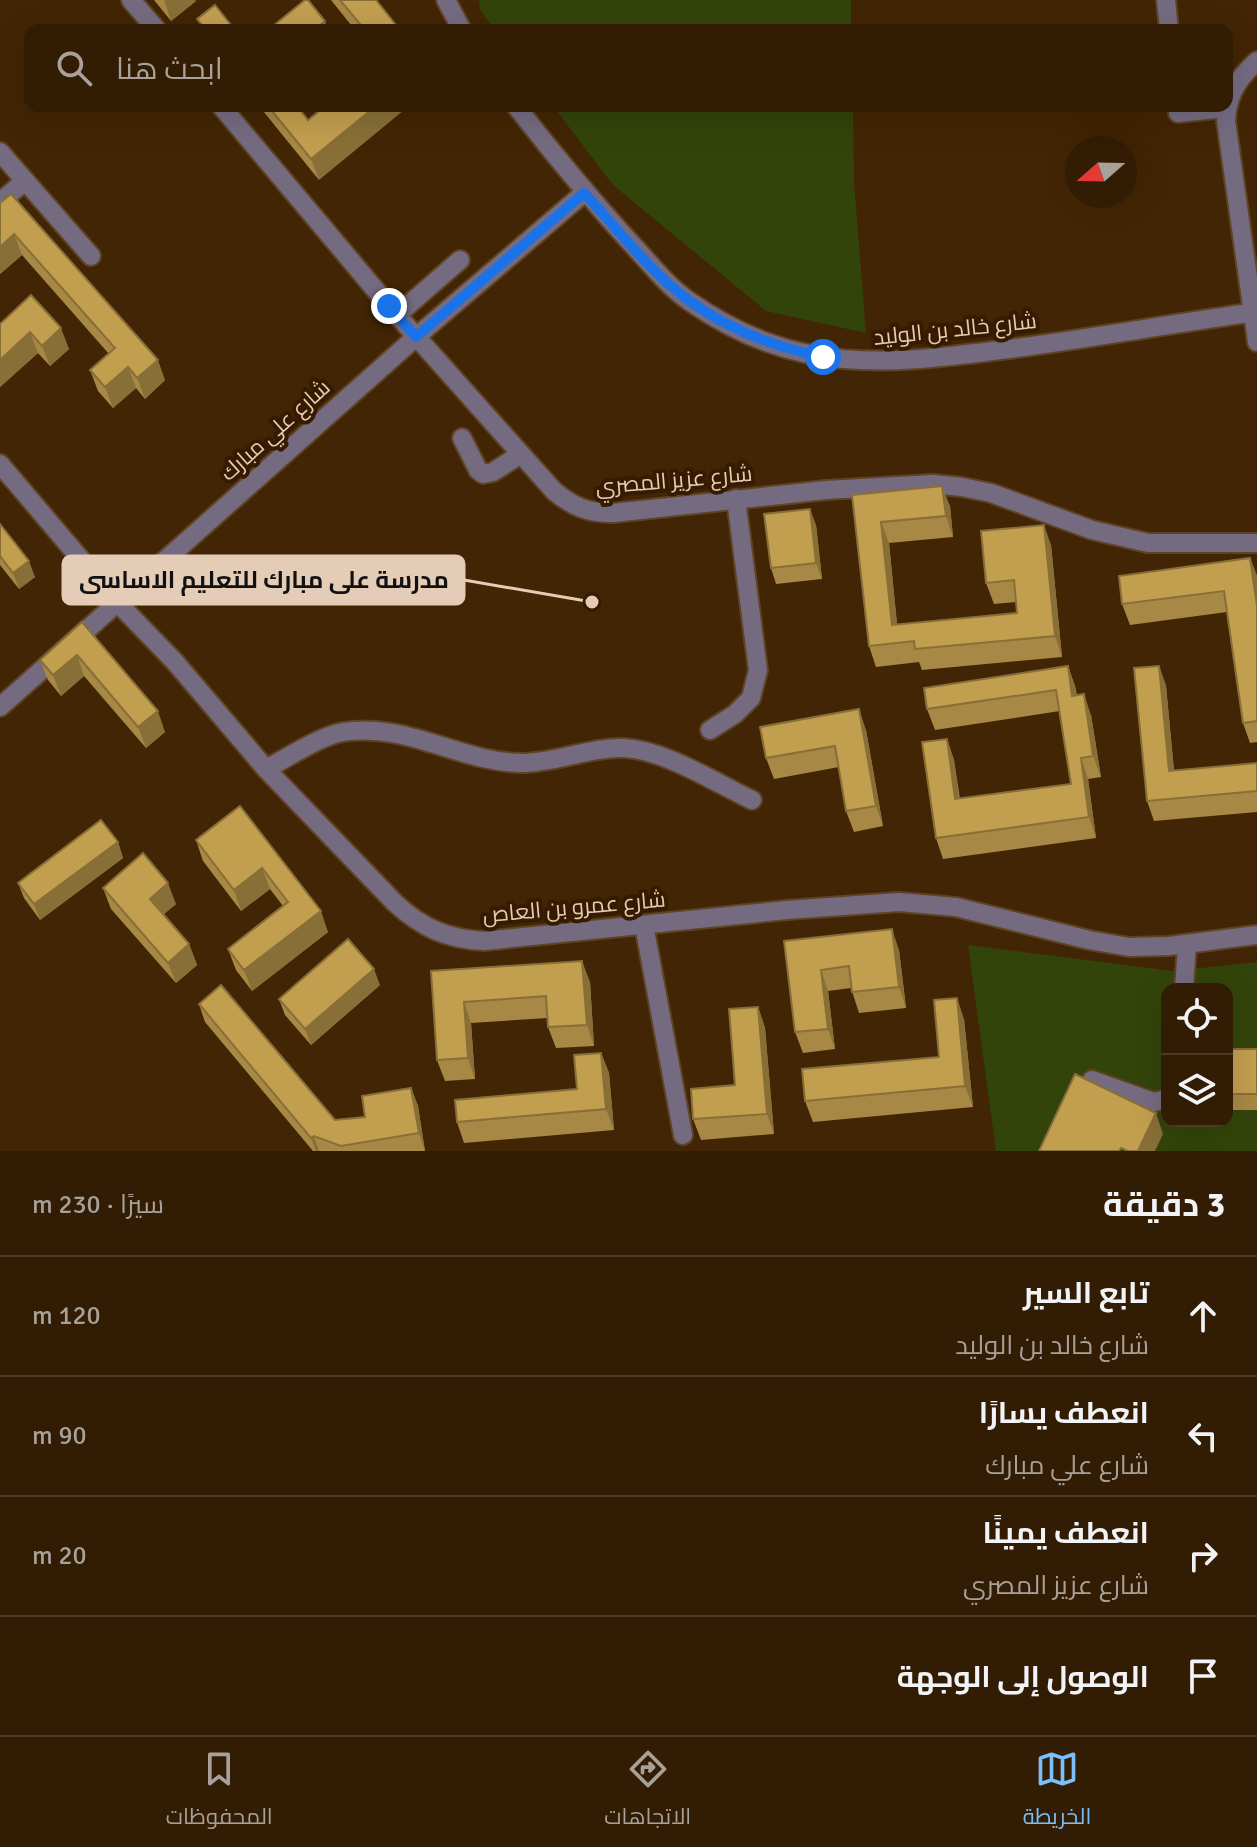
<!DOCTYPE html>
<html lang="ar">
<head>
<meta charset="utf-8">
<style>
  body { margin:0; font-family:Signika,Cairo,sans-serif; background:#3a250d; color:#f1f3f6; direction:rtl }
  .controls { position:absolute; right:24px; bottom:24px; display:grid; overflow:hidden; border-radius:16px; box-shadow:0 8px 32px #0002 }
  .controls button { width:72px; height:72px; display:grid; place-items:center; padding:0; border:0; border-bottom:2px solid #4d3a25; background:#321c03; color:#f1f3f6; font:40px sans-serif }
  .compass { position:absolute; left:1065px; top:136px; width:72px; height:72px; border-radius:50%; background:#321c03; box-shadow:0 8px 32px #0002; rotate:250deg }
  .stop { position:absolute; width:24px; height:24px; margin:-18px; border:6px solid #1a73e8; border-radius:50%; background:#fff }
  .stop.end { background:#1a73e8; border-color:#fff; box-shadow:0 2px 8px #0008 }
  .list { margin:0; padding:0; list-style:none }
  h2 { display:flex; justify-content:space-between; align-items:center; height:104px; margin:0; padding:0 32px; font-size:34px }
  h2 small { font-size:26px; font-weight:400; color:#a8a19a }
  .list li { display:grid; grid-template-columns:52px 1fr auto; gap:24px; align-items:center; box-sizing:border-box; height:120px; padding:0 32px; border-top:2px solid #4d3a25 }
  .list b { display:block; font-size:30px; white-space:nowrap }
  .list p { margin:0; font-size:26px; white-space:nowrap; color:#a8a19a }
  .list em { font-size:26px; font-style:normal; color:#a8a19a }
  .icon { flex:none; width:44px; height:44px; fill:none; stroke:currentColor; stroke-width:2; stroke-linecap:round; stroke-linejoin:round }
  .map { position:relative; flex:none; width:1257px; height:1151px; overflow:hidden; direction:ltr }
  .search { position:absolute; background:#321c03; box-shadow:0 8px 32px #0002; left:24px; right:24px; top:24px; height:88px; display:flex; align-items:center; gap:20px; box-sizing:border-box; padding:0 28px; border-radius:16px; color:#a8a19a; font-size:30px }
  .sheet { height:584px; background:#321c03 }
  nav { display:flex; justify-content:space-around; align-items:center; box-sizing:border-box; height:112px; border-top:2px solid #4d3a25; background:#321c03; font-size:22px; color:#a8a19a }
  nav a { display:grid; justify-items:center; gap:4px }
  nav .on { color:#7abff8 }
  .map>svg:first-child { display:block }
  .green { fill:#33440a; fill-rule:evenodd }
  .lines { fill:none; stroke-linecap:round; stroke-linejoin:round }
  .minor-casing { stroke:#5f4324; stroke-width:22 }
  .minor { stroke:#756b81; stroke-width:18 }
  .wall { fill:#a78844 }
  .shaded-wall { fill:#886f37 }
  .building { fill:#c29e4f; stroke:#886f37; stroke-width:2 }
  .route { stroke:#1a73e8; stroke-width:10 }
  .labels { text-anchor:middle; dominant-baseline:central; stroke-width:8; stroke-linejoin:round; paint-order:stroke }
  .street-label { font-size:22px; fill:#e4ccb7; stroke:#371b00 }
  .leader { fill:none; stroke:#e4ccb7; stroke-width:3 }
  .callout-dot { fill:#e4ccb7; stroke:#371b00; stroke-width:3 }
  .callout { fill:#e4ccb7; stroke:#e4ccb7; stroke-width:3 }
  .callout-label { font-size:24px; text-anchor:middle; font-weight:bold; fill:#111 }
</style>
</head>
<body>
<div class="map">
<svg width="1257" height="1151" viewBox="0 0 1257 1151">
  <rect width="100%" height="100%" fill="#422504"/>
  <!-- green -->
  <g class="green">
    <polygon points="479,0 851,0 851,30 495,30 480,10"/>
    <polygon points="553,106 853,106 854,181 866,333 766,311 613,185"/>
    <path d="M968 945 1173 971 1257 962V1151H996ZM1167 989H1227V1121H1167Z"/>
  </g>
  <g class="lines">
    <defs>
      <g id="minor">
        <polyline points="131,0 157,30"/>
        <polyline points="446,0 462,30"/>
        <polyline points="1166,0 1169,30"/>
        <path d="M1257 61C1238 78 1227 95 1226 121L1257 342"/>
        <path d="M221 106 389 306 554 491C573 507 588 513 613 513L826 490 933 484 962 487 991 493 1092 530 1148 543H1257"/>
        <path d="M516 106C552 152 589 197 629 241 648 261 666 285 689 301 799 378 892 364 1016 348 1097 337 1177 323 1257 312"/>
        <polyline points="1178,113 1226,108"/>
        <polyline points="0,152 91,256"/>
        <polyline points="0,202 25,181"/>
        <polyline points="397,315 460,260"/>
        <polyline points="462,438 478,470 483,474 493,472 521,454"/>
        <path d="M0 464 117 602 175 662 266 769 395 903C422 928 447 939 484 941L787 910 899 902 956 907 1089 940 1129 947 1169 946 1257 935"/>
        <polyline points="0,707 416,337 584,193"/>
        <polyline points="710,730 735,714 751,698 758,670 736,499"/>
        <path d="M266 769C287 758 320 736 343 732 406 722 460 762 521 763 556 763 589 747 624 748 665 750 714 782 752 800"/>
        <polyline points="644,925 683,1135"/>
        <polyline points="1184,989 1187,944"/>
        <polyline points="1092,1080 1154,1102 1167,1099"/>
      </g>
    </defs>
    <!-- minor casing -->
    <use href="#minor" class="minor-casing"/>
    <!-- minor -->
    <use href="#minor" class="minor"/>
  </g>
  <!-- wall -->
  <g class="wall">
    <polygon points="154,0 195,0 196,1 171,21"/>
    <polygon points="331,0 376,0 400,30 355,30"/>
    <polygon points="259,106 297,106 308,120 319,180"/>
    <polygon points="0,203 165,380 145,399 136,388 113,408 98,391 90,370 109,354 22,255 0,274"/>
    <polygon points="31,295 69,349 50,366 38,353 0,387 0,324"/>
    <polygon points="852,495 950,506 953,537 889,543 897,625 1017,613 1016,602 994,604 986,583 1051,545 1062,657 922,670 919,662 876,667 869,646"/>
    <polygon points="0,524 35,577 19,589 0,565"/>
    <polygon points="816,525 822,579 776,584 771,568"/>
    <polygon points="1250,558 1257,576 1257,742 1250,743 1243,723 1227,612 1130,625 1122,604"/>
    <polygon points="82,622 165,732 146,748 84,676 61,696 48,680 40,660"/>
    <polygon points="1068,666 1075,686 1077,695 1091,715 1101,777 1088,779 1096,838 943,859 936,838 947,739 954,760 960,799 1071,784 1060,711 935,730 927,709"/>
    <polygon points="1159,666 1166,686 1174,770 1257,763 1257,812 1154,821 1147,801"/>
    <polygon points="866,730 883,826 854,832 846,811 839,767 774,779 766,758"/>
    <polygon points="240,806 328,932 252,991 236,970 228,949 283,906 270,889 241,911 203,861 196,840"/>
    <polygon points="118,842 123,858 40,920 24,898 18,883"/>
    <polygon points="103,888 176,904 164,914 189,944 197,965 176,983 111,909"/>
    <polygon points="784,941 899,950 906,1008 859,1013 851,988 828,991 835,1049 803,1053 795,1032"/>
    <polygon points="431,971 590,982 594,1046 556,1048 548,1027 548,1018 471,1023 475,1079 445,1081 437,1060"/>
    <polygon points="380,985 311,1045 285,1015 279,999"/>
    <polygon points="199,1004 335,1120 365,1117 411,1088 418,1106 425,1151 313,1151 205,1022"/>
    <polygon points="758,1007 765,1028 774,1134 701,1140 693,1119 735,1085"/>
    <polygon points="964,1019 973,1107 813,1122 805,1101 939,1057"/>
    <rect x="1227" y="1049" width="30" height="61"/>
    <polygon points="601,1053 609,1073 614,1130 464,1143 457,1122 577,1089"/>
  </g>
  <!-- shaded-wall -->
  <g class="shaded-wall">
    <polygon points="164,0 195,0 196,1 171,21"/>
    <polygon points="325,21 328,30 314,30"/>
    <polygon points="376,106 409,106 319,180 311,159"/>
    <polygon points="14,234 22,255 0,274 0,247"/>
    <polygon points="61,328 69,349 50,366 42,346"/>
    <polygon points="30,332 38,353 0,387 0,360"/>
    <polygon points="158,360 165,380 145,399 137,378"/>
    <polygon points="128,367 136,388 113,408 105,387"/>
    <polygon points="942,486 950,506 953,537 946,516"/>
    <polygon points="810,509 816,525 822,579 816,563"/>
    <polygon points="881,522 889,543 899,643 892,625"/>
    <polygon points="1044,525 1051,545 1062,657 1055,636"/>
    <polygon points="1250,558 1257,576 1257,606"/>
    <polygon points="29,561 35,577 19,589 13,573"/>
    <polygon points="77,655 84,676 61,696 53,675"/>
    <polygon points="1068,666 1075,686 1080,717 1072,696"/>
    <polygon points="1159,666 1166,686 1176,792 1169,771"/>
    <polygon points="1084,694 1091,715 1101,777 1093,756"/>
    <polygon points="859,709 866,730 883,826 876,806"/>
    <polygon points="158,711 165,732 146,748 138,727"/>
    <polygon points="947,739 954,760 962,820 955,799"/>
    <polygon points="1081,758 1088,779 1096,838 1089,817"/>
    <polygon points="118,842 123,858 40,920 34,904"/>
    <polygon points="262,868 270,889 241,911 234,890"/>
    <polygon points="168,883 176,904 158,919 150,899"/>
    <polygon points="321,911 328,932 252,991 244,970"/>
    <polygon points="892,929 899,950 906,1008 899,987"/>
    <polygon points="189,944 197,965 176,983 168,963"/>
    <polygon points="582,961 590,982 594,1046 587,1025"/>
    <polygon points="374,969 380,985 311,1045 305,1029"/>
    <polygon points="821,970 828,991 835,1049 828,1029"/>
    <polygon points="957,998 964,1019 973,1107 965,1086"/>
    <polygon points="464,1002 471,1023 475,1079 468,1058"/>
    <polygon points="758,1007 765,1028 774,1134 767,1114"/>
    <polygon points="601,1053 609,1073 614,1130 606,1109"/>
    <polygon points="411,1088 418,1106 425,1151 419,1133"/>
    <polygon points="1156,1113 1163,1134 1155,1151 1138,1151"/>
    <polygon points="314,1136 319,1151 316,1151 311,1138"/>
  </g>
  <!-- building -->
  <g class="building">
    <polygon points="305,0 308,0 325,21 314,30 268,30"/>
    <polygon points="340,0 376,0 400,30 365,30"/>
    <polygon points="215,5 235,30 206,30 197,19"/>
    <polygon points="268,106 297,106 308,120 325,106 376,106 311,159"/>
    <polygon points="11,194 158,360 137,378 128,367 105,387 90,370 115,348 14,234 0,247 0,203"/>
    <polygon points="31,295 61,328 42,346 30,332 0,360 0,324"/>
    <polygon points="942,486 946,516 881,522 892,625 1017,613 1014,580 986,583 981,531 1044,525 1055,636 915,649 914,641 869,646 852,495"/>
    <polygon points="810,509 816,563 771,568 764,514"/>
    <polygon points="0,524 29,561 13,573 0,556"/>
    <polygon points="1250,558 1257,606 1257,721 1243,723 1224,591 1122,604 1119,576"/>
    <polygon points="82,622 158,711 138,727 77,655 53,675 40,660"/>
    <polygon points="1068,666 1072,696 1084,694 1093,756 1081,758 1089,817 936,838 922,742 947,739 955,799 1071,784 1056,690 927,709 924,688"/>
    <polygon points="1159,666 1169,771 1257,763 1257,791 1147,801 1134,668"/>
    <polygon points="859,709 876,806 846,811 835,746 766,758 760,727"/>
    <polygon points="240,806 321,911 244,970 228,949 288,902 262,868 234,890 196,840"/>
    <polygon points="101,820 118,842 34,904 18,883"/>
    <polygon points="143,853 168,883 150,899 189,944 168,963 103,888"/>
    <polygon points="892,929 899,987 852,992 849,966 821,970 828,1029 795,1032 784,941"/>
    <polygon points="348,939 374,969 305,1029 279,999"/>
    <polygon points="582,961 587,1025 548,1027 546,996 464,1002 468,1058 437,1060 431,971"/>
    <polygon points="221,985 335,1120 365,1117 362,1096 411,1088 419,1133 341,1146 314,1136 311,1138 199,1004"/>
    <polygon points="957,998 965,1086 805,1101 802,1069 939,1057 934,1000"/>
    <polygon points="758,1007 767,1114 693,1119 691,1089 735,1085 729,1009"/>
    <rect x="1227" y="1049" width="30" height="45"/>
    <polygon points="601,1053 606,1109 457,1122 455,1100 577,1089 574,1055"/>
    <polygon points="1075,1074 1156,1113 1138,1151 1128,1151 1121,1148 1119,1151 1039,1151"/>
  </g>
  <g class="lines">
    <!-- route -->
    <path class="route" d="M389 306 416 337 584 193C617 228 648 270 687 299 727 329 775 347 823 357"/>
  </g>
  <g class="labels">
    <!-- street labels -->
    <g class="street-label">
      <text transform="translate(955 329) rotate(-6)">شارع خالد بن الوليد</text>
      <text transform="translate(275 430) rotate(-42)">شارع علي مبارك</text>
      <text transform="translate(674 480) rotate(-5)">شارع عزيز المصري</text>
      <text transform="translate(574 907) rotate(-5)">شارع عمرو بن العاص</text>
    </g>
  </g>
  <!-- callouts -->
  <path class="leader" d="M592 602L464 580"/>
  <circle class="callout-dot" cx="592" cy="602" r="8"/>
  <rect class="callout" x="63" y="556" width="401" height="48" rx="8"/>
  <g class="callout-label">
    <text x="264" y="588">مدرسة على مبارك للتعليم الاساسى</text>
  </g>
</svg>
<div class="controls">
<button><svg class="icon" aria-label="locate" viewBox="0 0 24 24"><circle cx="12" cy="12" r="6"/><path d="M12 2v4M12 18v4M2 12h4M18 12h4"/></svg></button>
<button><svg class="icon" aria-label="layers" viewBox="0 0 24 24"><path d="M12 4l9 5-9 5-9-5zM3 14l9 5 9-5"/></svg></button>
</div>
<svg class="compass" viewBox="-18 -18 36 36"><path d="M0-13l5 13h-10z" fill="#e53935"/><path d="M0 13l5-13h-10z" fill="#a8a19a"/></svg>
<div class="stop" style="left:823px;top:357px"></div>
<div class="stop end" style="left:389px;top:306px"></div>
<div class="search"><svg class="icon" aria-label="search" viewBox="0 0 24 24"><circle cx="10" cy="10" r="6"/><path d="M15 15l6 6"/></svg>ابحث هنا</div>
</div>
<section class="sheet">
<h2>3 دقيقة<small>سيرًا · 230 m</small></h2>
<ul class="list">
<li><svg class="icon" aria-label="ahead" viewBox="0 0 24 24"><path d="M12 20V5M6 11l6-6 6 6"/></svg><div><b>تابع السير</b><p>شارع خالد بن الوليد</p></div><em>120 m</em></li>
<li><svg class="icon" aria-label="left" viewBox="0 0 24 24"><path d="M17 20v-9H6M10 6l-5 5 5 5"/></svg><div><b>انعطف يسارًا</b><p>شارع علي مبارك</p></div><em>90 m</em></li>
<li><svg class="icon" aria-label="right" viewBox="0 0 24 24"><path d="M7 20v-9h11M14 6l5 5-5 5"/></svg><div><b>انعطف يمينًا</b><p>شارع عزيز المصري</p></div><em>20 m</em></li>
<li><svg class="icon" aria-label="arrive" viewBox="0 0 24 24"><path d="M6 21V4h12l-3 4 3 4H6"/></svg><div><b>الوصول إلى الوجهة</b></div></li>
</ul>
</section>
<nav>
<a class="on"><svg class="icon" aria-label="map" viewBox="0 0 24 24"><path d="M3 6l6-2 6 2 6-2v14l-6 2-6-2-6 2zM9 4v14M15 6v14"/></svg>الخريطة</a>
<a><svg class="icon" aria-label="directions" viewBox="0 0 24 24"><path d="M12 3l9 9-9 9-9-9zM9 14v-3h6M13 9l2 2-2 2"/></svg>الاتجاهات</a>
<a><svg class="icon" aria-label="saved" viewBox="0 0 24 24"><path d="M7 4h10v16l-5-4-5 4z"/></svg>المحفوظات</a>
</nav>
</body>
</html>
